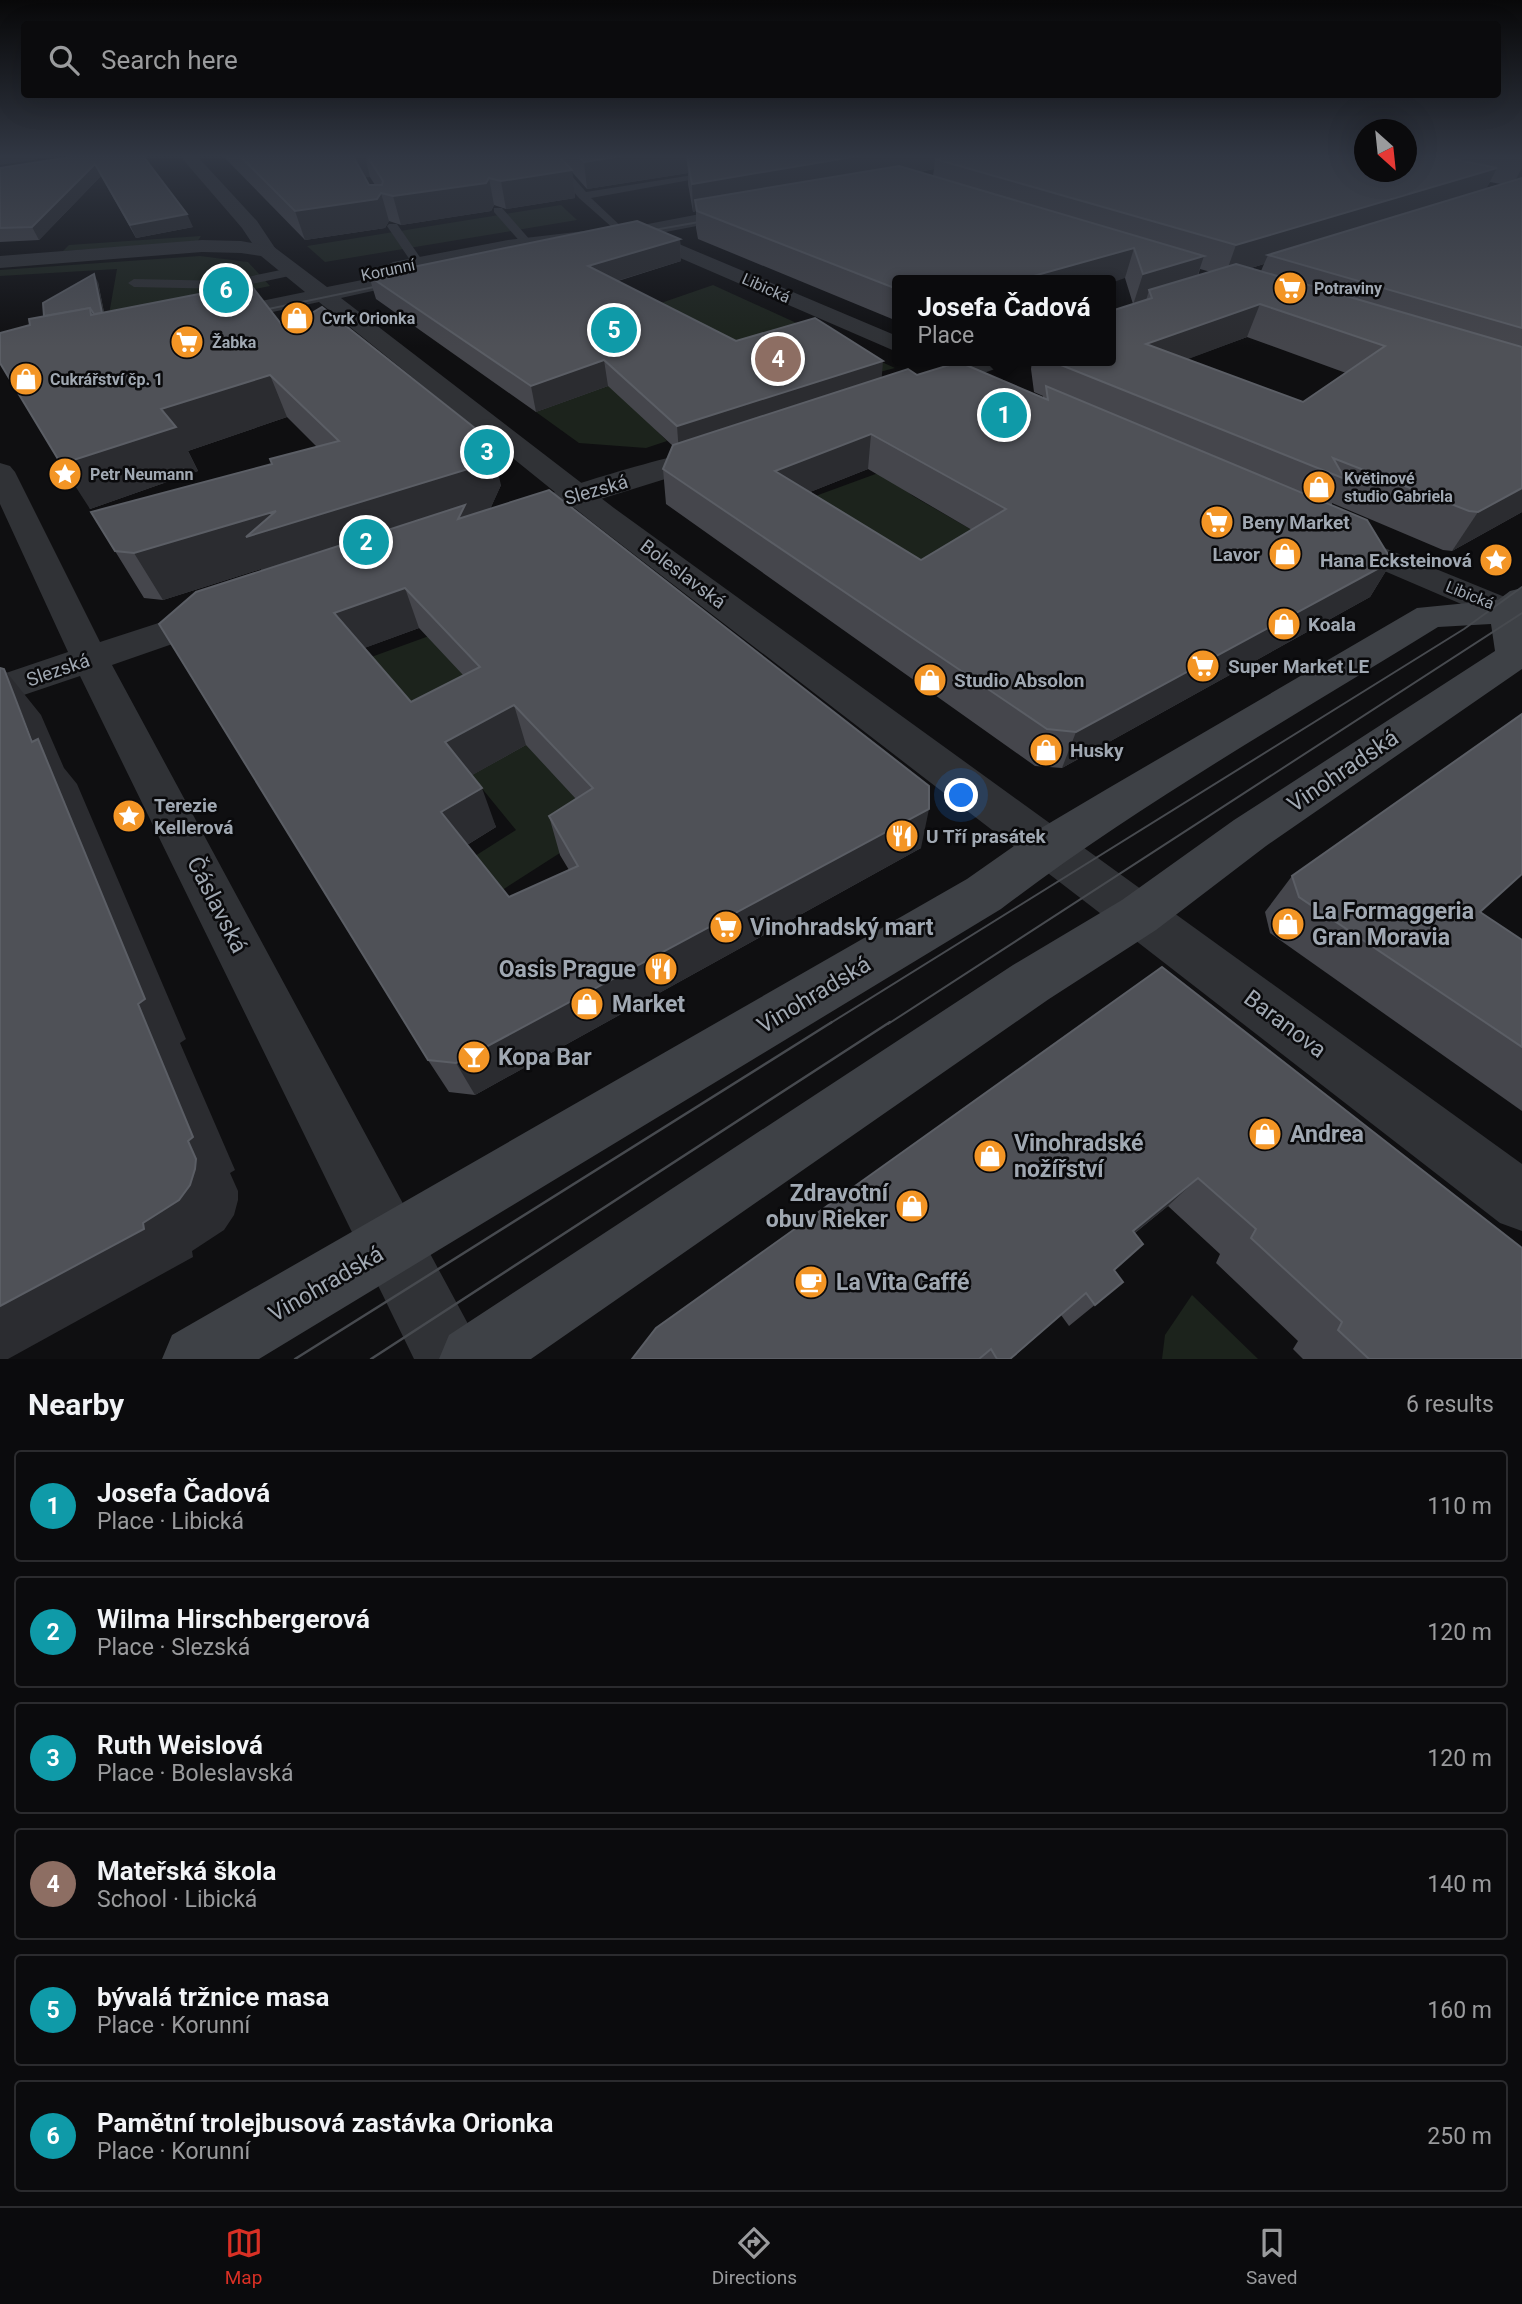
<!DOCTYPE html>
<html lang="en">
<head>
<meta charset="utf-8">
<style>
  body { margin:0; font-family:Roboto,sans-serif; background:#19191b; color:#f1f3f6 }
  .compass { position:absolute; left:1354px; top:119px; width:63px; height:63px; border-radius:50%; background:#0b0b0d; box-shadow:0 7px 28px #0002; rotate:153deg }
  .you { position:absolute; left:962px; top:796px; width:24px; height:24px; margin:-18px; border:5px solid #fff; border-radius:50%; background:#1a73e8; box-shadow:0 0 0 10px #1a73e833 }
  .badge { display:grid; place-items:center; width:46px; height:46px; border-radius:50%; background:#d93025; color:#fff; font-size:23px; font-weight:700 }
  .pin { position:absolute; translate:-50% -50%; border:4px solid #fff; box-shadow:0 2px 7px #0006 }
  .popup { position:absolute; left:892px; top:275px; width:224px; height:91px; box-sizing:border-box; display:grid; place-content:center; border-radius:7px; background:#0b0b0d; filter:drop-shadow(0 2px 5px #0005); font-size:23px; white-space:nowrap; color:#9a9b9d }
  .popup b { font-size:26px; color:#f1f3f6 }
  .popup::after { content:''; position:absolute; left:50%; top:100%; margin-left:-14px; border:14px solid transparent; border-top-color:#0b0b0d }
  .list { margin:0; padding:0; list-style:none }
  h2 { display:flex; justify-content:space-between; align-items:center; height:91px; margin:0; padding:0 28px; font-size:30px }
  h2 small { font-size:23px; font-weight:400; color:#9a9b9d }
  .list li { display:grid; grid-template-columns:46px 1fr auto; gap:21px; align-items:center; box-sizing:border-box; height:112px; margin:0 14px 14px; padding:0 14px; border:2px solid #2b2b2e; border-radius:7px }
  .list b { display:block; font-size:26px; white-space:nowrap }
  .list p { margin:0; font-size:23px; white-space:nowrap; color:#9a9b9d }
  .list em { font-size:23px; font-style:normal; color:#9a9b9d }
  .icon { flex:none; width:38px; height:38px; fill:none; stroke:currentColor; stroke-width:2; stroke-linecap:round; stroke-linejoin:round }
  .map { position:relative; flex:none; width:1522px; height:1359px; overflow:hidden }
  .search { position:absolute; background:#0b0b0d; box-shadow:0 7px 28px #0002; left:21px; right:21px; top:21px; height:77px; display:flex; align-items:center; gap:18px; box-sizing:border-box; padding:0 24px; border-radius:7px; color:#9a9b9d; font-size:26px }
  .sheet { height:847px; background:#0b0b0d }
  nav { display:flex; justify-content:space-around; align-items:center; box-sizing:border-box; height:98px; border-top:2px solid #2b2b2e; background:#0b0b0d; font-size:19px; color:#9a9b9d }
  nav a { display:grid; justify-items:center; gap:4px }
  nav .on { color:#d93025 }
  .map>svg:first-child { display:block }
  .green { fill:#1c231c }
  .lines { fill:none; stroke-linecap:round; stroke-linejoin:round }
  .service { fill:#303236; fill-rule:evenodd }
  .minor { fill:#303236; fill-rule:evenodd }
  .tertiary { fill:#303236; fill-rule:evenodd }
  .secondary { fill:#3e4146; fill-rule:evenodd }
  .tram-far1 { stroke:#474a4f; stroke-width:2 }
  .tram { stroke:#474a4f; stroke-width:2.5 }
  .wall { fill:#45464c; fill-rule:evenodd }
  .shaded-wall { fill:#2b2c30 }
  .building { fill:#4f5157; stroke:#5b5e65; stroke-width:2; fill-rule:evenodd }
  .labels { text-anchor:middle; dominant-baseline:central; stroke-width:5; stroke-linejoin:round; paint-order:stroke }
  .far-street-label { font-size:16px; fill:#a0a8b2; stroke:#0a0a0c }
  .far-poi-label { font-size:16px; font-weight:bold; fill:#a0a8b2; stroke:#0a0a0c; text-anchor:start }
  .street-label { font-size:19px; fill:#a0a8b2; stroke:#0a0a0c }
  .poi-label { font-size:19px; font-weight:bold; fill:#a0a8b2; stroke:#0a0a0c; text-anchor:start }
  .near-street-label { font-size:23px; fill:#a0a8b2; stroke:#0a0a0c }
  .near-poi-label { font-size:23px; font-weight:bold; fill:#a0a8b2; stroke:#0a0a0c; text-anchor:start }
</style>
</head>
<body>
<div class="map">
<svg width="1522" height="1359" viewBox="0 0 1522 1359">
  <rect width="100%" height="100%" fill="#0f0f11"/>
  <!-- green -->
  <g class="green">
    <polygon points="561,205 577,220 325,262 307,246"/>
    <polygon points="201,236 197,242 63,251 69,245"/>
    <polygon points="200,256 248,262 270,286 108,320 117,269 0,276 0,270"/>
    <polygon points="713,285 895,368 656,430 667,441 646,448 579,443 536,412 705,350 635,312"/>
    <polygon points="881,472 913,496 998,545 928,589 810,498"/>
    <polygon points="522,602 492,707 438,735 363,660"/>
    <polygon points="527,744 602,826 493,896 464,863 516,830 471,775"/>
    <polygon points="1192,1295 1258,1359 1162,1359 1165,1335"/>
  </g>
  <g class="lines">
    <!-- service -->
    <g class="service">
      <polygon points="544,156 554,156 586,192 718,171 723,174 591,198 627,232 629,234 623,237 579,198"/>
      <polygon points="494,208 502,208 531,241 531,245 523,245 494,212"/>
      <polygon points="389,224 397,224 424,263 422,266 414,266 387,226"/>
      <polygon points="295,267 301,271 299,274 228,289 134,287 128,283 134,279 228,281"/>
    </g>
    <!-- minor -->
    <g class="minor">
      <polygon points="180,156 197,156 257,221 277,251 274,255 260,255 242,228"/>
      <polygon points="634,225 897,336 897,352 627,235 624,231 627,227"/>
      <polygon points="971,361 1006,361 1003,366 932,392 914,392 910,386 914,380"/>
      <path d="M713 446 723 449 727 455 723 461 540 518 529 516 524 509C537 490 683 454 713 446Z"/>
      <polygon points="0,463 10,466 15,472 100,642 214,605 227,609 232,617 227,625 112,665 474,1335 484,1359 414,1359 80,676 0,703 0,675 68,652 0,504"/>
      <polygon points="1345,532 1522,604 1522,630 1333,549 1329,542 1333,535"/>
      <polygon points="1139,893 1156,900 1522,1164 1522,1231 1500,1223 1122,930 1115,915 1122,900"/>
    </g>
    <!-- tertiary -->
    <polygon class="tertiary" points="747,205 756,211 754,215 603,244 595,241 508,252 425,268 435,274 431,278 341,298 614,508 1156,900 1163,915 1156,930 1139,937 1122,930 592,522 319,302 216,324 208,322 205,317 208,312 305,292 261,256 241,253 202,252 0,268 0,256 202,240 241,241 274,247 327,287 392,274 383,268 393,262 508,240 593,230 601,233"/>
    <!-- secondary -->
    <path class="secondary" d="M1522 588V669L1266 846 1156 930 1049 999 531 1359H439L449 1335 1013 965 1122 900 1234 820 1495 651 1491 624 1438 627C1291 718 1139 804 1001 909L259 1359H162L172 1335 967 879 1031 834 1107 789 1417 608 1498 600 1510 591Z"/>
    <!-- tram-far1 -->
    <g class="tram-far1">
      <polyline points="637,233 716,219"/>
      <polyline points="249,313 393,283"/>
      <polyline points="829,1024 1464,629 1522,587"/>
      <polyline points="888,1024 1522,613"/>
    </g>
    <!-- tram -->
    <g class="tram">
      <polyline points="295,1359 832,1022"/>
      <polyline points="371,1359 890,1022"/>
    </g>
  </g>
  <!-- wall -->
  <g class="wall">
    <polygon points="77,156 193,227 136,238 101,176 39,240 0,242 0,168"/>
    <path d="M223 156H1522V512L1452 551 1443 550 1332 503V505L1392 561 1370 597 1062 768 1035 766 666 504 663 469 673 446 608 386 536 412 376 299 369 276 680 239 681 261 618 281 736 341 881 378 917 375 1043 398V396L1034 392 1031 369 1032 361H1111L1133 304 1125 278 897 280V321L698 239 696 228V211L693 212 688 184V173L587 189 572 172 575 198 506 209 494 205 491 211 401 225 389 221 385 228 305 240ZM934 169 933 176 920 172ZM364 177H370L375 185H369ZM1490 182 1501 184 1486 188ZM1264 264 1261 271 1251 268ZM1200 269 1211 272 1198 276ZM1247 337 1346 373 1303 402 1187 359ZM868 469 972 530 921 560 810 492Z"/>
    <path d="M98 282 104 312 285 329 501 485 490 509 921 848 475 1095 449 1092 428 1060 261 569 163 600 144 598 115 551 272 464 317 447 287 417 188 451 198 471 90 509 30 325ZM419 628 463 675 411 702 364 648ZM526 745 576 799 549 816 560 855 569 870 509 897 467 845 496 827 472 775Z"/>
    <polygon points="1292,876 1480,913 1522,940 1522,1111 1270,933 1265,912"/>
    <polygon points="1162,967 1522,1359 1303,1359 1293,1349 1298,1341 1216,1263 1220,1254 1168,1206 1135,1233 1114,1270 1123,1282 1069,1326 1061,1315 1011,1359 632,1359"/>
  </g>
  <!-- shaded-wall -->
  <g class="shaded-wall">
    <polygon points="0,156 58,156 0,165"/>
    <polygon points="351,156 365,156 370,177 357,178"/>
    <polygon points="622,156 792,156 687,157 688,173 587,189 584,162"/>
    <polygon points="858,156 1007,156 935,159 934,169 697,211 695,200 696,211 693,212 692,184"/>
    <polygon points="95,164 101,176 39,240 32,227"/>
    <polygon points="1497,168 1483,195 1268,255 1264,264 1225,276 1236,245"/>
    <polygon points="1522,168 1522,185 1512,186"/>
    <polygon points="572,170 575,198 506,209 501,181"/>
    <polygon points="489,178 494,205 491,211 401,225 393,196"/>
    <polygon points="381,193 389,221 385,228 305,240 295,211"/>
    <polygon points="187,214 193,227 136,238 130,225"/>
    <polygon points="680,239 681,261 591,289 588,266"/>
    <polygon points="1134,248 1125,278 1111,283 1111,280 1019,280"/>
    <polygon points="1204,256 1194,286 1149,290 1146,301 1133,305 1143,274"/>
    <polygon points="94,274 98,282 107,329 91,315 90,308"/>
    <polygon points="1260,304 1247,337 1135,379 1146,344"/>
    <polygon points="604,360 608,386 536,412 531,386"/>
    <polygon points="883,361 881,387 679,453 677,426"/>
    <polygon points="270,375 287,417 188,451 198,471 90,509 61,464 161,409"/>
    <polygon points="871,434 868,469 775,506 775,471"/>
    <polygon points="490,440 501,485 489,512 269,584 261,569 163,600 134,553 276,511"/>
    <polygon points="1522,488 1522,512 1452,551 1478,512"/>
    <polygon points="1392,561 1370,597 1062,768 1076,732"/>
    <polygon points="405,588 419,628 351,653 334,613"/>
    <polygon points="4,669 41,715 64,768 77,784 186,1039 180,1043 235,1170 230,1173 238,1191 238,1200 234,1215 224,1230 192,1251 193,1257 8,1359 0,1359 0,1306 143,1223 188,1141 138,1004"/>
    <polygon points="514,705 526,745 460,782 445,742"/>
    <polygon points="482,788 496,827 457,851 441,812"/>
    <polygon points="929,809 921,848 475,1095 456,1063"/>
    <polygon points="1198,1178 1168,1206 1106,1256 1133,1231"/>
  </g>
  <!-- building -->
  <g class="building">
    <polygon points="77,156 143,156 187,214 130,225 95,164 32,227 0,228 0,168"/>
    <polygon points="240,156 353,156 369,185 382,185 383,181 367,156 559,156 572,170 501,181 489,178 486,183 393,196 381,193 377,199 295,211"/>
    <polygon points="578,156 622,156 584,162"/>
    <polygon points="691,156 858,156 692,184 687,157"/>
    <polygon points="949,156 1364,156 1364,172 1406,172 1406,156 1438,156 1497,168 1236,245 935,159"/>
    <polygon points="899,166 1204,256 1143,274 1134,248 1019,280 897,280 897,289 697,211 695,200"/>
    <polygon points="1522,178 1522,328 1268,255"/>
    <polygon points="637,221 680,239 588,266 736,341 815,318 883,361 677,426 604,360 531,386 369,276"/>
    <path d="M1236 264 1522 347V488L1478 512 1469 511 1333 458 1345 479 1051 361H1111V311L1152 298 1149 290ZM1260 304 1385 346 1303 402 1146 344Z"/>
    <polygon points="94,274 102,313 94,314 90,308 44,316 43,303"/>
    <polygon points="250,284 285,329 322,307 490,440 478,466 246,537 276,511 134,553 115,551 91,512 272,464 270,459 339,441 270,375 161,409 176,427 61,464 0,363 0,333 30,325 29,319 90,308 91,315"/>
    <path d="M959 362 1048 400 1046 386 1367 520 1392 561 1076 732 1047 729 663 469 673 445 908 369 917 375ZM871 434 1006 509 921 560 775 471Z"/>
    <path d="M549 490 929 786V809L456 1063 428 1060 159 624 196 592 465 505 458 519ZM405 588 480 667 411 702 334 613ZM514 705 593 788 549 816 578 866 509 897 441 812 482 788 445 742Z"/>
    <polygon points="0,668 4,669 32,742 38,739 145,999 138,1004 193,1137 188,1141 196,1159 195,1169 190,1185 179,1200 143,1223 144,1229 0,1306 0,782 1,782 0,782"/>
    <polygon points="1522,714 1522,874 1480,912 1522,940 1522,1047 1299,897 1292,876"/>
    <polygon points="1162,967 1522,1248 1522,1359 1369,1359 1338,1330 1342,1322 1251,1238 1256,1229 1198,1178 1133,1231 1143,1244 1114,1270 1123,1282 1095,1305 1086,1293 1010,1359 997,1359 991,1349 979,1359 632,1359 656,1328"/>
  </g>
  <!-- sky -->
  <linearGradient id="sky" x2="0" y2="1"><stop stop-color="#080809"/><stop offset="0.45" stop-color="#313743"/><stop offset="1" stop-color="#313743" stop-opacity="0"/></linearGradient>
  <rect width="1522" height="347" fill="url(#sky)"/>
  <!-- icons -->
  <defs>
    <symbol id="supermarket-disc" viewBox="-11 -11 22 22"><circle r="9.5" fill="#f39525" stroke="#0a0a0c"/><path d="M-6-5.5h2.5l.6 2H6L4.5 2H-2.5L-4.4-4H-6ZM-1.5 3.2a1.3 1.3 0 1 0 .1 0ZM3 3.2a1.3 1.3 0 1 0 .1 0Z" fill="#fff"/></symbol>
    <symbol id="shop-disc" viewBox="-11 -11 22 22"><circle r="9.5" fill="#f39525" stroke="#0a0a0c"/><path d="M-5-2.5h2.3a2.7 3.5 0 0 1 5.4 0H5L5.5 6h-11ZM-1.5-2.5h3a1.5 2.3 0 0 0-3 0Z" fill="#fff"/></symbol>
    <symbol id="sight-disc" viewBox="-11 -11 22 22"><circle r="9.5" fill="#f39525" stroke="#0a0a0c"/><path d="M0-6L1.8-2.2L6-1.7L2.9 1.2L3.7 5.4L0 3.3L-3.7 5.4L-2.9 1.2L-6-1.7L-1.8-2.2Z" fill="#fff"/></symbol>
    <symbol id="restaurant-disc" viewBox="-11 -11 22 22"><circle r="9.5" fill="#f39525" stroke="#0a0a0c"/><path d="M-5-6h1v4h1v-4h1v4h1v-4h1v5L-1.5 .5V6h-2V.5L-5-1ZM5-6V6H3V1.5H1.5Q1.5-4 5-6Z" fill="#fff"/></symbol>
    <symbol id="bar-disc" viewBox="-11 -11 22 22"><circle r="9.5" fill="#f39525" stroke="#0a0a0c"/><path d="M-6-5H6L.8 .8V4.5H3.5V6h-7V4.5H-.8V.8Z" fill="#fff"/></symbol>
    <symbol id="cafe-disc" viewBox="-11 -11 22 22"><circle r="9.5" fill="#f39525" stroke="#0a0a0c"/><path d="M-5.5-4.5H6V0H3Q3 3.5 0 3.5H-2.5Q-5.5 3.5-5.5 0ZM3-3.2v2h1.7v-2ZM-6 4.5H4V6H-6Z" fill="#fff"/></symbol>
  </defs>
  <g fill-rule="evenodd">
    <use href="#supermarket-disc" x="1271" y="269" width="38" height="38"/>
    <use href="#shop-disc" x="278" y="299" width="38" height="38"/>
    <use href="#supermarket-disc" x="168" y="323" width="38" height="38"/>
    <use href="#shop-disc" x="7" y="360" width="38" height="38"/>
    <use href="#sight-disc" x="46" y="455" width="38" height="38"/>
    <use href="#shop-disc" x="1300" y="468" width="38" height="38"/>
    <use href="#supermarket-disc" x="1198" y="503" width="38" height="38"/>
    <use href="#shop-disc" x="1266" y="535" width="38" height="38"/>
    <use href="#sight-disc" x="1477" y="541" width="38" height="38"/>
    <use href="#shop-disc" x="1265" y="605" width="38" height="38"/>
    <use href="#supermarket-disc" x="1184" y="647" width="38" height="38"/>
    <use href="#shop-disc" x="911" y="661" width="38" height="38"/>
    <use href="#shop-disc" x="1027" y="731" width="38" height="38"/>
    <use href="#sight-disc" x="110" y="797" width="38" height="38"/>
    <use href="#restaurant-disc" x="883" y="817" width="38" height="38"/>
    <use href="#shop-disc" x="1269" y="905" width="38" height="38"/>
    <use href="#supermarket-disc" x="707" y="908" width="38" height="38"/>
    <use href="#restaurant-disc" x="642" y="950" width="38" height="38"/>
    <use href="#shop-disc" x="568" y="985" width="38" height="38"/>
    <use href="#bar-disc" x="455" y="1038" width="38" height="38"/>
    <use href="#shop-disc" x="1246" y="1115" width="38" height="38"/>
    <use href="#shop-disc" x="971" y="1137" width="38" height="38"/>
    <use href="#shop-disc" x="893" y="1187" width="38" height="38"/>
    <use href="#cafe-disc" x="792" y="1263" width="38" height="38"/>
  </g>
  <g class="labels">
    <!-- far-street labels -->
    <g class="far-street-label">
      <text transform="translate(388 270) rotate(-12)">Korunní</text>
      <text transform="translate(766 288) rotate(24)">Libická</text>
      <text transform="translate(1470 595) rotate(22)">Libická</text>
    </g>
    <!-- far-poi labels -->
    <g class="far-poi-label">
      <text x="1314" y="288">Potraviny</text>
      <text x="322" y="318">Cvrk Orionka</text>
      <text x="212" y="342">Žabka</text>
      <text x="50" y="379">Cukrářství čp. 1</text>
      <text x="90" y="474">Petr Neumann</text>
      <text x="1344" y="478">Květinové<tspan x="1344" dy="18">studio Gabriela</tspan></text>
    </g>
    <!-- street labels -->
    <g class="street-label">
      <text transform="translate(596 490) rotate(-16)">Slezská</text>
      <text transform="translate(683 574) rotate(37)">Boleslavská</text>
      <text transform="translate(58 670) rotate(-19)">Slezská</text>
    </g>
    <!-- poi labels -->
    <g class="poi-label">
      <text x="1242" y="522">Beny Market</text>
      <text x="1260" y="554" text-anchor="end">Lavor</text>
      <text x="1472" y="560" text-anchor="end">Hana Ecksteinová</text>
      <text x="1308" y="624">Koala</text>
      <text x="1228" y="666">Super Market LE</text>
      <text x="954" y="680">Studio Absolon</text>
      <text x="1070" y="750">Husky</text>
      <text x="154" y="805">Terezie<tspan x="154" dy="22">Kellerová</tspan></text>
      <text x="926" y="836">U Tří prasátek</text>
    </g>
    <!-- near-street labels -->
    <g class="near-street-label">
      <text transform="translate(1343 771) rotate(-34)">Vinohradská</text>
      <text transform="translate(217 905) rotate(63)">Čáslavská</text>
      <text transform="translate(814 995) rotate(-31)">Vinohradská</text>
      <text transform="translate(1285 1024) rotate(37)">Baranova</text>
      <text transform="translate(326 1284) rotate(-30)">Vinohradská</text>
    </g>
    <!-- near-poi labels -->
    <g class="near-poi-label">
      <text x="1312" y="911">La Formaggeria<tspan x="1312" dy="26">Gran Moravia</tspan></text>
      <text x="750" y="927">Vinohradský mart</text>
      <text x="636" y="969" text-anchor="end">Oasis Prague</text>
      <text x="612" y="1004">Market</text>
      <text x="498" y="1057">Kopa Bar</text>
      <text x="1290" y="1134">Andrea</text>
      <text x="1014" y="1143">Vinohradské<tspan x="1014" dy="26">nožířství</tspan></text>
      <text x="888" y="1193" text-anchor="end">Zdravotní<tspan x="888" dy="26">obuv Rieker</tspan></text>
      <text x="836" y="1282">La Vita Caffé</text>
    </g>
  </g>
</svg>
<svg class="compass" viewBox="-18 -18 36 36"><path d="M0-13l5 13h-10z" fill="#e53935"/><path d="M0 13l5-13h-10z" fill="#9a9b9d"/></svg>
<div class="you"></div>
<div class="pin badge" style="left:1004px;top:415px;background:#0f9aa8">1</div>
<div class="popup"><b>Josefa Čadová</b>Place</div>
<div class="pin badge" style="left:366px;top:542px;background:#0f9aa8">2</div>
<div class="pin badge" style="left:487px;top:452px;background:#0f9aa8">3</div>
<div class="pin badge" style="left:778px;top:359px;background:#8d6e63">4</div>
<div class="pin badge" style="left:614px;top:330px;background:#0f9aa8">5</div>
<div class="pin badge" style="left:226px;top:290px;background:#0f9aa8">6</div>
<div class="search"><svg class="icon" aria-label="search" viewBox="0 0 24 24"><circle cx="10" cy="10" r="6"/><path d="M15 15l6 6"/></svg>Search here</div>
</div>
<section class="sheet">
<h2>Nearby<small>6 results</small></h2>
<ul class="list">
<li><span class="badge" style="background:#0f9aa8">1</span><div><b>Josefa Čadová</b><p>Place · Libická</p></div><em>110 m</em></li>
<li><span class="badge" style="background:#0f9aa8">2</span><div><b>Wilma Hirschbergerová</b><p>Place · Slezská</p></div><em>120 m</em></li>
<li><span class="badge" style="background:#0f9aa8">3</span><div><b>Ruth Weislová</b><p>Place · Boleslavská</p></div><em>120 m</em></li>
<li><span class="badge" style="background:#8d6e63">4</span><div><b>Mateřská škola</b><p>School · Libická</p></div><em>140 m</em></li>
<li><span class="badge" style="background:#0f9aa8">5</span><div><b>bývalá tržnice masa</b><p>Place · Korunní</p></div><em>160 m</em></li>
<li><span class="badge" style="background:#0f9aa8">6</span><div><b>Pamětní trolejbusová zastávka Orionka</b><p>Place · Korunní</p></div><em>250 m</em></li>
</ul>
</section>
<nav>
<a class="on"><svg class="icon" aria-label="map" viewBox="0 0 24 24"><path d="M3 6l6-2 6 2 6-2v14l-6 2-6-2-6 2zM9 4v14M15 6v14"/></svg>Map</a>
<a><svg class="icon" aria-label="directions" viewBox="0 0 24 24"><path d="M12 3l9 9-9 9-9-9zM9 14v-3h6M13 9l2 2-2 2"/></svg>Directions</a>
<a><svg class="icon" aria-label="saved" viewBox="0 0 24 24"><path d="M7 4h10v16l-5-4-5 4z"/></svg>Saved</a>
</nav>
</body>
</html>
